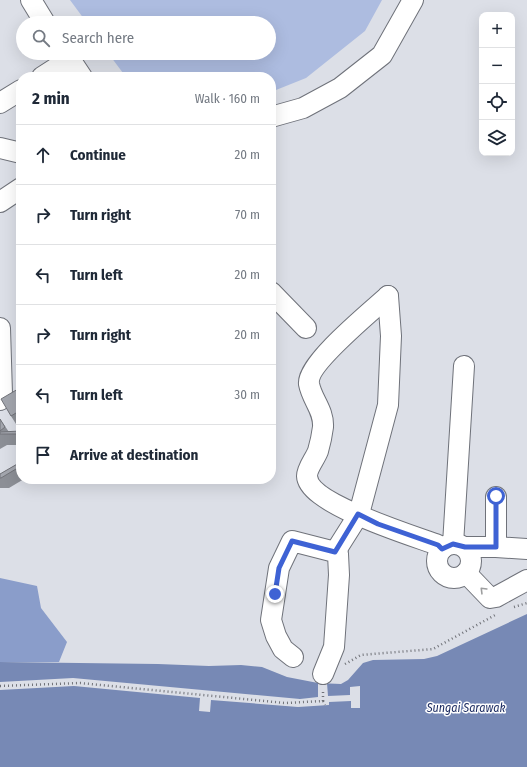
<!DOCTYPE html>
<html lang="en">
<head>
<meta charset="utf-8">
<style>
  body { margin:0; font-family:"Fira Sans Condensed",sans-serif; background:#f2f2f3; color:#1f2937 }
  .controls { position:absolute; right:12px; top:12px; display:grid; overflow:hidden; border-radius:8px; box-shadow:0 4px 16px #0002 }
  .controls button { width:36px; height:36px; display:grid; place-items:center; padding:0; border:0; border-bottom:1px solid #e0e1e3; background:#fff; color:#1f2937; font:20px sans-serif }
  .stop { position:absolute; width:12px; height:12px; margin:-9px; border:3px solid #3e62d4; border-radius:50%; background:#fff }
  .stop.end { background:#3e62d4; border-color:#fff; box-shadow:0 1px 4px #0008 }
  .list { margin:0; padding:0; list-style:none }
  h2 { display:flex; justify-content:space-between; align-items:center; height:52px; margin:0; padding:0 16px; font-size:17px }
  h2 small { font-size:13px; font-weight:400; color:#747a83 }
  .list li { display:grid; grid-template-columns:26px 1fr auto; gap:12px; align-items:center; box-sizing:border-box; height:60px; padding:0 16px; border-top:1px solid #e0e1e3 }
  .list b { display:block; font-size:15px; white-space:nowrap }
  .list em { font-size:13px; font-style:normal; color:#747a83 }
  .icon { flex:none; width:22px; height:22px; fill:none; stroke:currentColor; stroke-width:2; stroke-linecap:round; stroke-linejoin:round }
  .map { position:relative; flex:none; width:527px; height:767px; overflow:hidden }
  .search { position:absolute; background:#fff; box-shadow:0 4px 16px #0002; left:16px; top:16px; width:260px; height:44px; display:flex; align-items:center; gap:10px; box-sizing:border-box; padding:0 14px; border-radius:22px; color:#747a83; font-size:15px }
  .panel { position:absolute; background:#fff; box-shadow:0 4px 16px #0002; left:16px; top:72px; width:260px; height:412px; border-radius:16px }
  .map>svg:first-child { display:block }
  .green { fill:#adbce0 }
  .forest { fill:#8a9dca }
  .water { fill:#7789b5 }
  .pier { fill:#dcdfe7 }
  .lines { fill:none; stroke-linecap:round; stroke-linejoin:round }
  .minor-casing { stroke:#6f727a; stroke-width:22 }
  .path { stroke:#707278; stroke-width:2.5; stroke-dasharray:1 3; stroke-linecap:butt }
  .minor { stroke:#fff; stroke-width:20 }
  .wall { fill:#8c8f96 }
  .building { fill:#a3a6ae; stroke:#72747a }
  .oneway { stroke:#9d9e9f }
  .route { stroke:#3e62d4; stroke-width:5 }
  .labels { text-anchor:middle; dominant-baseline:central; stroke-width:3; stroke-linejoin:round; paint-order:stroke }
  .water-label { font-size:12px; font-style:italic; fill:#17275e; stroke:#fff }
</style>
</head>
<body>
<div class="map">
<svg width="527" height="767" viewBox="0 0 527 767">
  <rect width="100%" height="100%" fill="#dcdfe7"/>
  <!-- green -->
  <polygon class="green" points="70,0 382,0 365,31 306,78 271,92 271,77 126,77 108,53 269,53 269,23 87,23"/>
  <!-- forest -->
  <polygon class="forest" points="0,578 37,586 41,608 67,642 59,662 0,662"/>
  <!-- water -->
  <polygon class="water" points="527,614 527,767 0,767 0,662 158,664 209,666 241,665 262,667 287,677 318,683 341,684 348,680 363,663 373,660 424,659 437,656"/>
  <!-- pier -->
  <polygon class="pier" points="73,678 300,699 318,697 318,683 327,683 328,696 350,695 350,687 360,686 360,708 351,708 351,701 329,702 329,705 298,707 211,700 210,712 199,711 200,698 74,686 0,690 0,682"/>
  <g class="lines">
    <defs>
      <g id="minor">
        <polyline points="31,0 45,23"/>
        <polyline points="66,53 82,77"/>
        <polyline points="42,77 70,59"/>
        <polyline points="0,103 21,90"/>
        <polyline points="271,117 303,108 340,88 382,55 413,0"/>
        <polyline points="0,148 21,153"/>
        <polyline points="0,202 21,188"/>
        <polyline points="271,292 306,328"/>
        <path d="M388 296C373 310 306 364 309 384 312 400 324 410 323 427 322 435 320 444 318 451 315 459 307 468 307 476 308 504 414 536 438 545L442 549"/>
        <polyline points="0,328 2,394 0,400"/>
        <polyline points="496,497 496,547"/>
        <circle cx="454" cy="561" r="17"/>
        <polyline points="453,544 464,366"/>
        <polyline points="465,547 496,547 527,549"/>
        <polyline points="335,552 359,514 388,405 391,336 388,296"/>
        <polyline points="466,573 490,598 496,597 527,580"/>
        <polyline points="293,657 283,649 276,636 271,620 279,568 292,541 335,552 338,554 339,575 334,647 323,674"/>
      </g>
    </defs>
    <!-- minor casing -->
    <use href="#minor" class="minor-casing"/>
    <!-- path -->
    <g class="path">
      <polyline points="514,607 527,603"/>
      <polyline points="345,664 361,655 433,649 497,614"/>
      <polyline points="0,686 80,683 285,703 323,701 323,689"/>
      <polyline points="323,701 325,705"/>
    </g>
    <!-- minor -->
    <use href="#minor" class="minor"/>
  </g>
  <!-- wall -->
  <g class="wall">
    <polygon points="21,393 21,421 16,424 11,416"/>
    <polygon points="0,419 9,432 21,434 21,445 7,445 0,449"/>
    <polygon points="21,460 21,479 24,479 9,488 0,488 0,474 19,463"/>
  </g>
  <!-- building -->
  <g class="building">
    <polygon points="18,389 21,394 21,410 11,416 1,399"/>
    <polygon points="0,419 5,427 0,431"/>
    <polygon points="21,431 21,434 0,434 0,432"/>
    <polygon points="21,460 21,466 1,478 0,478 0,474 19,463"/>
  </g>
  <!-- one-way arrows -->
  <defs><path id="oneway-chevron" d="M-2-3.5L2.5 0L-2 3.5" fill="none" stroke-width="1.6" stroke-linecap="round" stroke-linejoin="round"/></defs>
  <use class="oneway" href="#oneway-chevron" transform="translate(483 590) rotate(-135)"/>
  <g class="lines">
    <!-- route -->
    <polyline class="route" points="275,594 279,568 292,541 335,552 358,514 378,524 438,545 442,549 453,544 465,547 496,547 496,496"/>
  </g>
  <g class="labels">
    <!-- water labels -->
    <g class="water-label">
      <text x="466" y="708">Sungai Sarawak</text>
    </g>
  </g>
</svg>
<div class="controls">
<button>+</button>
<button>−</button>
<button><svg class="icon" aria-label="locate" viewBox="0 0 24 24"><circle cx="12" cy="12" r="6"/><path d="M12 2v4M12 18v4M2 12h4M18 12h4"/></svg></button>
<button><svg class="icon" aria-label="layers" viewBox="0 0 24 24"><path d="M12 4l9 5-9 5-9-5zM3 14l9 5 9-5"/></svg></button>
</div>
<div class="stop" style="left:496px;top:496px"></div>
<div class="stop end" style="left:275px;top:594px"></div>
<div class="search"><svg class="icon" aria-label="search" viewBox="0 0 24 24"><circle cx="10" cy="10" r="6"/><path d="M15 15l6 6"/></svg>Search here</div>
<section class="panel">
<h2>2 min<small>Walk · 160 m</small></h2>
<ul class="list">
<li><svg class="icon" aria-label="ahead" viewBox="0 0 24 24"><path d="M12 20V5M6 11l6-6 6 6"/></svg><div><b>Continue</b></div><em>20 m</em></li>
<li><svg class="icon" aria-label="right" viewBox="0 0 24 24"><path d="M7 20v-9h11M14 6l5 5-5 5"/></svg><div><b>Turn right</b></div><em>70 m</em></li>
<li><svg class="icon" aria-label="left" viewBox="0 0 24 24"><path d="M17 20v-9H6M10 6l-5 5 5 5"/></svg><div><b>Turn left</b></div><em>20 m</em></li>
<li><svg class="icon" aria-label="right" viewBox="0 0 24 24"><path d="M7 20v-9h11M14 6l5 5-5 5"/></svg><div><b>Turn right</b></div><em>20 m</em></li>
<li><svg class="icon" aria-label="left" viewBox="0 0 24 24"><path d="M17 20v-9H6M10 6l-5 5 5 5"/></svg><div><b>Turn left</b></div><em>30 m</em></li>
<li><svg class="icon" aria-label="arrive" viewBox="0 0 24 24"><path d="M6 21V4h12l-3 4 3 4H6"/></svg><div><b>Arrive at destination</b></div></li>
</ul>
</section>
</div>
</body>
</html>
